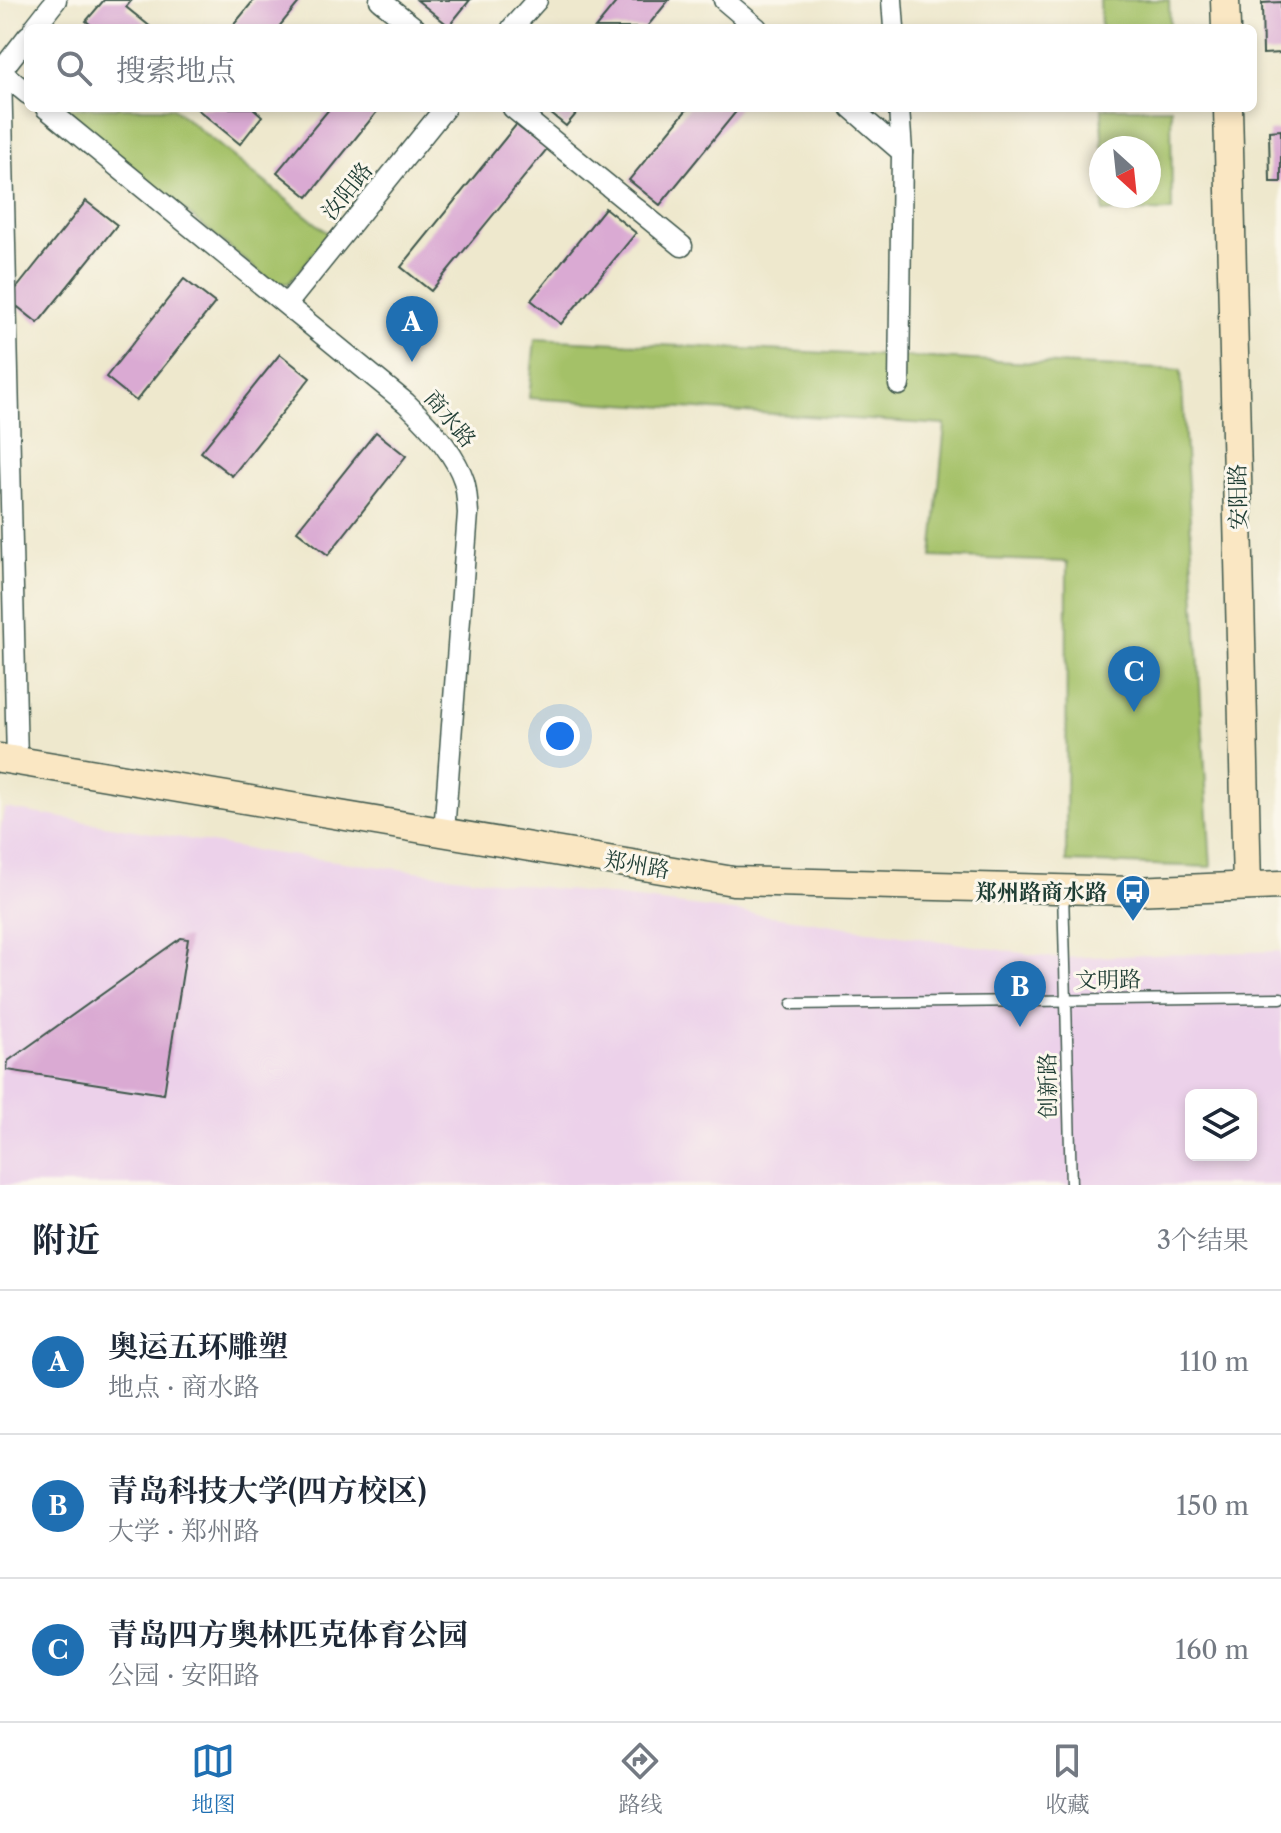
<!DOCTYPE html>
<html lang="zh">
<head>
<meta charset="utf-8">
<style>
  body { margin:0; font-family:"Libre Caslon Text","Noto Serif SC",serif; background:#f2f2f3; color:#1f2937 }
  .controls { position:absolute; right:24px; bottom:24px; display:grid; overflow:hidden; border-radius:12px; box-shadow:0 4px 12px #0003 }
  .controls button { width:72px; height:72px; display:grid; place-items:center; padding:0; border:0; border-bottom:2px solid #e0e1e3; background:#fff; color:#1f2937; font:40px sans-serif }
  .compass { position:absolute; left:1089px; top:136px; width:72px; height:72px; border-radius:50%; background:#fff; box-shadow:0 4px 12px #0003; rotate:153deg }
  .you { position:absolute; left:560px; top:736px; width:28px; height:28px; margin:-20px; border:6px solid #fff; border-radius:50%; background:#1a73e8; box-shadow:0 0 0 12px #1a73e833 }
  .badge { display:grid; place-items:center; width:52px; height:52px; border-radius:50%; background:#1f6fb2; color:#fff; font-size:26px; font-weight:700 }
  .pin { position:absolute; translate:-50% -66px; filter:drop-shadow(0 2px 4px #0008) }
  .pin::after { content:''; position:absolute; top:42px; width:28px; height:24px; background:inherit; clip-path:polygon(0 0,100% 0,50% 100%) }
  .list { margin:0; padding:0; list-style:none }
  h2 { display:flex; justify-content:space-between; align-items:center; height:104px; margin:0; padding:0 32px; font-size:34px }
  h2 small { font-size:26px; font-weight:400; color:#747a83 }
  .list li { display:grid; grid-template-columns:52px 1fr auto; gap:24px; align-items:center; box-sizing:border-box; height:144px; padding:0 32px; border-top:2px solid #e0e1e3 }
  .list b { display:block; font-size:30px; white-space:nowrap }
  .list p { margin:0; font-size:26px; white-space:nowrap; color:#747a83 }
  .list em { font-size:26px; font-style:normal; color:#747a83 }
  .icon { flex:none; width:44px; height:44px; fill:none; stroke:currentColor; stroke-width:2; stroke-linecap:round; stroke-linejoin:round }
  .map { position:relative; flex:none; width:1281px; height:1185px; overflow:hidden }
  .search { position:absolute; background:#fff; box-shadow:0 4px 12px #0003; left:24px; right:24px; top:24px; height:88px; display:flex; align-items:center; gap:20px; box-sizing:border-box; padding:0 28px; border-radius:12px; color:#747a83; font-size:30px }
  .sheet { height:536px; background:#fff }
  nav { display:flex; justify-content:space-around; align-items:center; box-sizing:border-box; height:112px; border-top:2px solid #e0e1e3; background:#fff; font-size:22px; color:#747a83 }
  nav a { display:grid; justify-items:center; gap:4px }
  nav .on { color:#1f6fb2 }
  .map>svg:first-child { display:block }
  .built { fill:#ecd1ea; fill-rule:evenodd }
  .green { fill:#a4c168; stroke:#627f4e; stroke-width:2 }
  .building { fill:#daaad3 }
  .lines { fill:none; stroke-linecap:round; stroke-linejoin:round }
  .lane-casing { stroke:#3e574b; stroke-width:13 }
  .street-casing { stroke:#3e574b; stroke-width:23 }
  .secondary-casing { stroke:#3e574b; stroke-width:31 }
  .lane { stroke:#fff; stroke-width:10 }
  .street { stroke:#fff; stroke-width:20 }
  .secondary { stroke:#fae7c3; stroke-width:28 }
  .labels { text-anchor:middle; dominant-baseline:central; stroke-width:6; stroke-linejoin:round; paint-order:stroke }
  .street-label { font-size:22px; fill:#1f3d34; stroke:#fbf7ec }
  .poi-label { font-size:22px; font-weight:bold; fill:#1f3d34; stroke:#fbf7ec; text-anchor:end }
</style>
</head>
<body>
<div class="map">
<svg width="1281" height="1185" viewBox="0 0 1281 1185">
  <rect width="100%" height="100%" fill="#fbf7ec"/>
  <filter id="ink" filterUnits="userSpaceOnUse"><feTurbulence type="fractalNoise" baseFrequency=".0125" numOctaves="2"/><feDisplacementMap in="SourceGraphic" scale="16" xChannelSelector="R" yChannelSelector="G"/><feConvolveMatrix kernelMatrix="1 2 1 2 8 2 1 2 1" color-interpolation-filters="sRGB"/></filter>
  <filter id="wash" filterUnits="userSpaceOnUse"><feTurbulence type="fractalNoise" baseFrequency=".006" numOctaves="4" result="noise"/><feDisplacementMap in="SourceGraphic" scale="32" xChannelSelector="R" yChannelSelector="G"/><feGaussianBlur stdDeviation="1.8" result="paint"/><feColorMatrix in="noise" values="0 0 0 0 0 0 0 0 0 0 0 0 0 0 0 0 0 1.4 0 .05"/><feComposite in="paint" operator="in"/></filter>
  <g filter="url(#wash)">
    <rect width="100%" height="100%" fill="#eee8cd"/>
    <!-- built -->
    <path class="built" d="M4 808 264 852 780 917 1055 958 1281 951V1185H0V832ZM1191 1095H1251V1155H1191Z"/>
    <!-- green -->
    <g class="green">
      <polygon points="1100,0 1169,0 1170,28 1101,28"/>
      <polygon points="60,108 173,108 329,234 289,283 274,284"/>
      <polygon points="1102,108 1171,108 1172,211 1103,212 1103,196 1149,196 1149,148 1102,148"/>
      <polygon points="535,339 1181,370 1211,867 1066,862 1067,562 932,557 945,425 529,398"/>
    </g>
    <g id="blocks">
      <!-- building -->
      <g class="building">
        <polygon points="104,0 132,0 126,7 152,28 95,28 86,21"/>
        <polygon points="254,0 301,0 278,28 231,28"/>
        <polygon points="417,0 470,0 449,26"/>
        <polygon points="618,0 669,0 646,28 595,28"/>
        <polygon points="1281,2 1281,53 1263,54 1262,3"/>
        <polygon points="196,108 253,108 262,116 240,144"/>
        <polygon points="330,108 380,108 308,197 277,172"/>
        <polygon points="544,108 581,108 566,126"/>
        <polygon points="688,108 739,108 660,205 629,180"/>
        <polygon points="516,125 547,149 431,291 401,267"/>
        <polygon points="1281,130 1281,182 1270,182 1269,131"/>
        <polygon points="86,201 117,225 38,323 8,299"/>
        <polygon points="605,208 636,233 561,324 531,300"/>
        <polygon points="184,279 215,303 136,401 106,377"/>
        <polygon points="280,354 310,378 232,476 201,452"/>
        <polygon points="376,432 406,456 328,555 297,531"/>
        <polygon points="181,938 188,939 164,1094 7,1070 8,1061"/>
      </g>
    </g>
  </g>
  <g filter="url(#ink)">
    <use href="#blocks" fill-opacity="0" stroke="#3e574b" stroke-width="2"/>
    <g class="lines">
      <defs>
        <g id="lane">
          <polyline points="1063,891 1071,1185"/>
          <polyline points="792,1004 1281,998"/>
        </g>
        <g id="street">
          <polyline points="380,0 415,28"/>
          <polyline points="724,0 757,28"/>
          <polyline points="892,0 894,28"/>
          <polyline points="34,28 56,0"/>
          <polyline points="512,28 537,0"/>
          <polyline points="0,71 28,94"/>
          <path d="M46 108 406 403C427 423 455 453 464 481 467 491 467 502 468 513L444 832"/>
          <polyline points="513,108 682,246"/>
          <polyline points="851,108 902,152"/>
          <polyline points="287,304 445,108"/>
          <polyline points="899,385 902,152 899,108"/>
          <polyline points="17,761 1,71 28,36"/>
        </g>
        <g id="secondary">
          <polyline points="1225,0 1226,28"/>
          <polyline points="1228,108 1247,886"/>
          <polyline points="0,758 733,881 1133,891 1281,885"/>
        </g>
      </defs>
      <!-- lane casing -->
      <use href="#lane" class="lane-casing"/>
      <!-- street casing -->
      <use href="#street" class="street-casing"/>
      <!-- secondary casing -->
      <use href="#secondary" class="secondary-casing"/>
      <!-- lane -->
      <use href="#lane" class="lane"/>
      <!-- street -->
      <use href="#street" class="street"/>
      <!-- secondary -->
      <use href="#secondary" class="secondary"/>
    </g>
  </g>
  <!-- icons -->
  <defs>
    <symbol id="bus-pin" viewBox="-11 -11 22 30"><path d="M0 17L-7.5 6A9.5 9.5 0 1 1 7.5 6Z" fill="#1f6fb2" stroke="#fbf7ec"/><path d="M-5-6H5V4H4V6H2V4H-2V6H-4V4H-5ZM-3.5-4V0h7V-4ZM-3.5 1.2v1.5H-2V1.2ZM2 1.2v1.5H3.5V1.2Z" fill="#fff"/></symbol>
  </defs>
  <g fill-rule="evenodd">
    <use href="#bus-pin" x="1113" y="872" width="40" height="54"/>
  </g>
  <g class="labels">
    <!-- street labels -->
    <g class="street-label">
      <text transform="translate(347 191) rotate(-51)">汝阳路</text>
      <text transform="translate(450 419) rotate(50)">商水路</text>
      <text transform="translate(1238 497) rotate(-91)">安阳路</text>
      <text transform="translate(637 865) rotate(10)">郑州路</text>
      <text transform="translate(1108 980) rotate(-1)">文明路</text>
      <text transform="translate(1048 1086) rotate(-91)">创新路</text>
    </g>
    <!-- poi labels -->
    <g class="poi-label">
      <text x="1107" y="892">郑州路商水路</text>
    </g>
  </g>
</svg>
<div class="controls">
<button><svg class="icon" aria-label="layers" viewBox="0 0 24 24"><path d="M12 4l9 5-9 5-9-5zM3 14l9 5 9-5"/></svg></button>
</div>
<svg class="compass" viewBox="-18 -18 36 36"><path d="M0-13l5 13h-10z" fill="#e53935"/><path d="M0 13l5-13h-10z" fill="#747a83"/></svg>
<div class="you"></div>
<div class="pin badge" style="left:412px;top:362px">A</div>
<div class="pin badge" style="left:1020px;top:1027px">B</div>
<div class="pin badge" style="left:1134px;top:712px">C</div>
<div class="search"><svg class="icon" aria-label="search" viewBox="0 0 24 24"><circle cx="10" cy="10" r="6"/><path d="M15 15l6 6"/></svg>搜索地点</div>
</div>
<section class="sheet">
<h2>附近<small>3个结果</small></h2>
<ul class="list">
<li><span class="badge">A</span><div><b>奥运五环雕塑</b><p>地点 · 商水路</p></div><em>110 m</em></li>
<li><span class="badge">B</span><div><b>青岛科技大学(四方校区)</b><p>大学 · 郑州路</p></div><em>150 m</em></li>
<li><span class="badge">C</span><div><b>青岛四方奥林匹克体育公园</b><p>公园 · 安阳路</p></div><em>160 m</em></li>
</ul>
</section>
<nav>
<a class="on"><svg class="icon" aria-label="map" viewBox="0 0 24 24"><path d="M3 6l6-2 6 2 6-2v14l-6 2-6-2-6 2zM9 4v14M15 6v14"/></svg>地图</a>
<a><svg class="icon" aria-label="directions" viewBox="0 0 24 24"><path d="M12 3l9 9-9 9-9-9zM9 14v-3h6M13 9l2 2-2 2"/></svg>路线</a>
<a><svg class="icon" aria-label="saved" viewBox="0 0 24 24"><path d="M7 4h10v16l-5-4-5 4z"/></svg>收藏</a>
</nav>
</body>
</html>
